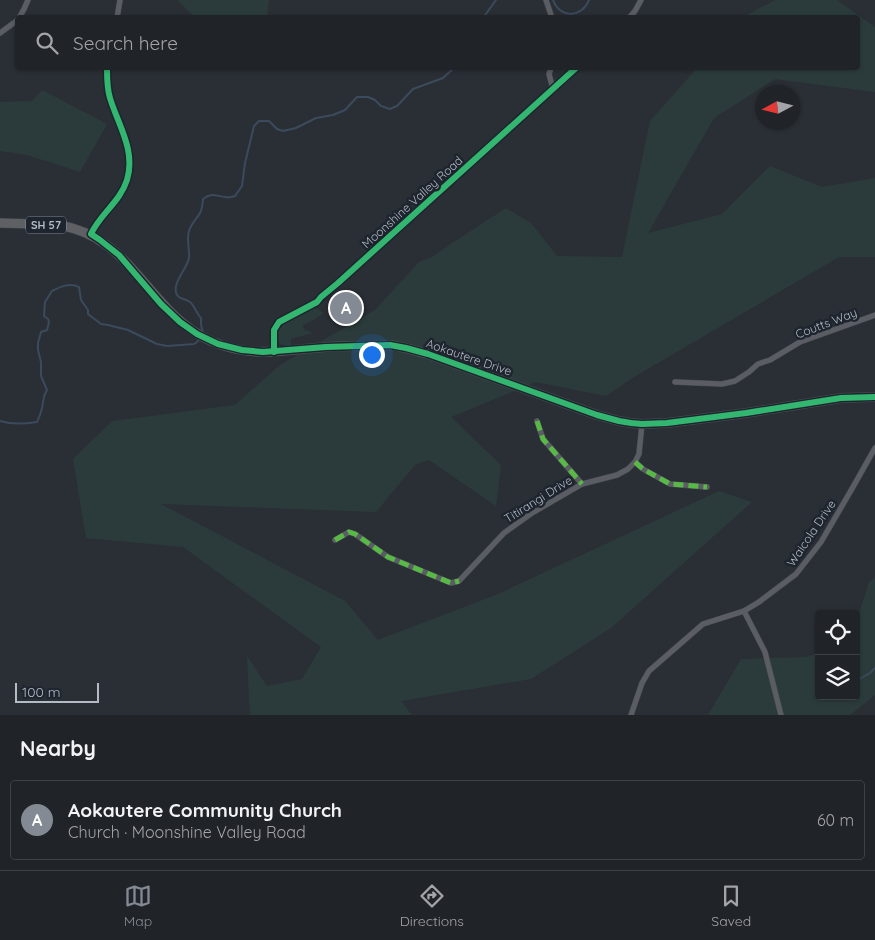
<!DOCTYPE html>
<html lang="en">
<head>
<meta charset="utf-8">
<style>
  body { margin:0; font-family:Quicksand,sans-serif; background:#282b30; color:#f1f3f6 }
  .controls { position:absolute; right:15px; bottom:15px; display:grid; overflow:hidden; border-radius:5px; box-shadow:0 1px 4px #0004 }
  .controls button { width:45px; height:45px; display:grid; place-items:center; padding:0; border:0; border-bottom:1px solid #3d4045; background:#202328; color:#f1f3f6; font:25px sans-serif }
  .compass { position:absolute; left:755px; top:85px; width:45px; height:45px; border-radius:50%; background:#202328; box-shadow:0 1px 4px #0004; rotate:263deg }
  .scale { position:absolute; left:15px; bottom:12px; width:84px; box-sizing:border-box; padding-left:5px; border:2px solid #b5bbc5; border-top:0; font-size:14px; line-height:18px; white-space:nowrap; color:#b5bbc5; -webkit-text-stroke:4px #1e252f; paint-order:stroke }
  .you { position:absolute; left:371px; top:354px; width:18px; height:18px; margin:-12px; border:4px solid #fff; border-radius:50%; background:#1a73e8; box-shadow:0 0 0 8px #1a73e833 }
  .badge { display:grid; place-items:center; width:32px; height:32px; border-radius:50%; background:#848a93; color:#fff; font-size:16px; font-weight:700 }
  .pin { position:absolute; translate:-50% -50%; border:2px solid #fff; box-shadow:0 1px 5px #0006 }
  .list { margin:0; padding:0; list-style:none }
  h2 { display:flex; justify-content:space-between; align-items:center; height:65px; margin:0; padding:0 20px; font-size:21px }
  h2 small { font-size:16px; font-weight:400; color:#a2a4a8 }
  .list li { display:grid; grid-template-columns:32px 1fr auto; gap:15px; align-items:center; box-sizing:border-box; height:80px; margin:0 10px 10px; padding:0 10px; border:1px solid #3d4045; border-radius:5px }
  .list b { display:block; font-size:19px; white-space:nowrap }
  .list p { margin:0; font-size:16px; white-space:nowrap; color:#a2a4a8 }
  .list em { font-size:16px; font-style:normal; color:#a2a4a8 }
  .icon { flex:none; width:28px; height:28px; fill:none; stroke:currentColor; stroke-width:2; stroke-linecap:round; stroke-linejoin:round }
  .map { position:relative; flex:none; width:875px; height:715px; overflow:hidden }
  .search { position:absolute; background:#202328; box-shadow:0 1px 4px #0004; left:15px; right:15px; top:15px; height:55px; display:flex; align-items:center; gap:12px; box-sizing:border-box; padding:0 18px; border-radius:5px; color:#a2a4a8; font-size:19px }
  .sheet { height:155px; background:#202328 }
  nav { display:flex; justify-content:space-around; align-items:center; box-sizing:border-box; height:70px; border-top:1px solid #3d4045; background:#202328; font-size:14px; color:#a2a4a8 }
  nav a { display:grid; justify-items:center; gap:2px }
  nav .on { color:#848a93 }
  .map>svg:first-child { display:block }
  .green { fill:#2b3b3b }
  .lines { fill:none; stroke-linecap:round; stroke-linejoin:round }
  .stream { stroke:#3b4a5c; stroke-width:2 }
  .minor-casing { stroke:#484b50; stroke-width:6 }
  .trunk-casing { stroke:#474b51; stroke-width:10 }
  .minor { stroke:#5a5d63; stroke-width:5 }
  .trunk { stroke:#5e6064; stroke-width:9 }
  .quiet { stroke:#58b947; stroke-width:5; stroke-dasharray:10 5; stroke-linecap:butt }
  .cycleway-casing { stroke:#1e252f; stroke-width:9 }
  .cycleway { stroke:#33b770; stroke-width:6 }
  .labels { text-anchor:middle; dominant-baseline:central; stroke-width:5; stroke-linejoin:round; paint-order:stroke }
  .shield { fill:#1e252f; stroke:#888e98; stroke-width:1 }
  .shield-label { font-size:11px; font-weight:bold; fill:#b5bbc5 }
  .street-label { font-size:12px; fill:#b5bbc5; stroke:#1e252f }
</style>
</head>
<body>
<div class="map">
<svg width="875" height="715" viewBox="0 0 875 715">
  <rect width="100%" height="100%" fill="#2a2f35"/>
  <!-- green -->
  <g class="green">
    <polygon points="177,0 269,0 267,17 195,17"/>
    <polygon points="775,0 837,0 875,27 875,92 775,79 714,118 648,233 722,214 770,166 822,187 875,178 875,257 839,257 634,377 606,396 536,382 451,417 501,465 496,506 429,460 415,465 376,512 161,504 345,601 378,640 498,594 719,491 752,502 611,628 531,679 401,701 412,715 250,715 247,656 267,686 302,679 321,647 183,547 86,538 73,459 112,421 235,405 280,365 375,310 419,262 434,256 449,245 506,208 531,223 557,256 622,257 650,121 697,68 858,68 858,18 743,17"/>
    <polygon points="42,90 107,124 80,172 27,155 0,151 0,102 32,101"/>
    <path d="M312 308 318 309 323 313 317 318 302 326 305 330 313 333 291 339V346C285 346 279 345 277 339 270 324 302 313 312 308Z"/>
    <polygon points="875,577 875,695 850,715 708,715 741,659 808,657 819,652 819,696 856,696 856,623 869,582"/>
  </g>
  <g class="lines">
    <!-- stream -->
    <g class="stream">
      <path d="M553 0C560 19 582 18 589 0"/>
      <polyline points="483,18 496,0"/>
      <path d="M203 333 201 325V318C197 314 194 305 190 302 186 299 179 299 177 295 171 284 187 269 189 258 190 249 186 240 189 231 191 223 198 218 201 211 202 207 203 203 203 199 212 192 216 196 225 197 228 198 232 197 235 196L242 186 245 163 254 126 259 121H269L277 129 283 131 296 128 316 118 333 115 345 110 357 97H368L375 100 381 106 390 109 397 106 413 89 443 78 454 68"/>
      <path d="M0 421C13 425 25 424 37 422 39 418 41 413 42 408 44 400 42 398 47 390L41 376V362L38 350V343L41 332 47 330 49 322 48 319 44 316 45 302 52 291C60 287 70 282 79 287L81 300 88 310V314L101 324 108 325 128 330 157 344 167 346 194 344 197 342 201 337"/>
      <polyline points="856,681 870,673 875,668"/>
    </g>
    <defs>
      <g id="minor">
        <polyline points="546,0 552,18"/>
        <polyline points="19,18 24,9 28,0"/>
        <polyline points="117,18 120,0"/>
        <polyline points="629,18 635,11 641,0"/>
        <polyline points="0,33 15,22 18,19"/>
        <polyline points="551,68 549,74 553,89"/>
        <path d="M91 234C100 214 120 202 127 180 136 150 118 125 110 98 107 89 107 77 107 68"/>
        <polyline points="274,352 274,330 279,322 317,302 321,297 338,283 576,68"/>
        <polyline points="675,382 722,384 735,381 749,372 758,364 770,360 800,342 875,315"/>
        <polyline points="537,421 543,439 582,484"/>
        <polyline points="635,462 643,469 670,484 707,487"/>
        <polyline points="335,540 349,532 355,534 388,557 451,583 459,581 504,533 532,513 582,484 617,475 628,469 635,462 639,454 642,424"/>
        <polyline points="744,611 765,652 781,715"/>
        <polyline points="631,715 642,683 649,671 703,624 744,611 759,602 796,574 821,542 853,487 875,448"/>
      </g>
      <path id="trunk" d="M0 223C23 224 54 222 75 229 135 247 154 316 211 341 253 359 283 350 326 347 339 346 352 346 364 346 373 346 382 345 391 345 404 347 416 351 428 354L597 415 619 421 631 423 642 424 667 423 746 413 841 398 875 397"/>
    </defs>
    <!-- minor casing -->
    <use href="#minor" class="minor-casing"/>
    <!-- trunk casing -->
    <use href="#trunk" class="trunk-casing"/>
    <!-- minor -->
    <use href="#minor" class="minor"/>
    <!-- trunk -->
    <use href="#trunk" class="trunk"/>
    <!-- quiet -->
    <g class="quiet">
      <polyline points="537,421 543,439 582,484"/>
      <polyline points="635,462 643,469 670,484 707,487"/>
      <polyline points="335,540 349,532 355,534 388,557 451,583 459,581"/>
    </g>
    <defs>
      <g id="cycleway">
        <path d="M107 68C107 77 107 89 110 98 118 125 136 150 127 180 120 202 100 214 91 234L100 240 119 255 161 304 180 322 197 334 218 344 242 350 263 352 326 347 390 345 406 348 428 354 597 415 619 421 631 423 642 424 667 423 746 413 841 398 875 397"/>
        <polyline points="274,352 274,330 279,322 317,302 321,297 338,283 576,68"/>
      </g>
    </defs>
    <!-- cycleway casing -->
    <use href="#cycleway" class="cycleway-casing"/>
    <!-- cycleway -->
    <use href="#cycleway" class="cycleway"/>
  </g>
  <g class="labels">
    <!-- shield labels -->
    <rect class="shield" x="26" y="216.5" width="40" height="17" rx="4"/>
    <g class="shield-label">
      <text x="46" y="225">SH 57</text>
    </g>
    <!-- street labels -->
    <g class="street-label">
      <text transform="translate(412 202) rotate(-42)">Moonshine Valley Road</text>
      <text transform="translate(826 323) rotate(-21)">Coutts Way</text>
      <text transform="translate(469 357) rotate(19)">Aokautere Drive</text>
      <text transform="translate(538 499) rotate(-32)">Titirangi Drive</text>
      <text transform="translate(811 533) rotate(-56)">Waicola Drive</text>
    </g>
  </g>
</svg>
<div class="controls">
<button><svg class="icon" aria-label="locate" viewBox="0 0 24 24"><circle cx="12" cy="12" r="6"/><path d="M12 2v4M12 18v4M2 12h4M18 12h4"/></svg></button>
<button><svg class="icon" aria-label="layers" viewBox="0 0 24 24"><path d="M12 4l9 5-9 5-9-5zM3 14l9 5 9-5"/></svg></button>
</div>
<svg class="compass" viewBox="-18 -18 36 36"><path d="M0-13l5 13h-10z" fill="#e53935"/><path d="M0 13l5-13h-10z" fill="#a2a4a8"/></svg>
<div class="scale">100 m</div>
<div class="you"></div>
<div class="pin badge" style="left:346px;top:308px">A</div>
<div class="search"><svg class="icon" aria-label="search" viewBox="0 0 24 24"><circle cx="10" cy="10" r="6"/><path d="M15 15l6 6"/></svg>Search here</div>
</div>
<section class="sheet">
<h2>Nearby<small></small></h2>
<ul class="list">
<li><span class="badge">A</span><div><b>Aokautere Community Church</b><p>Church · Moonshine Valley Road</p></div><em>60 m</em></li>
</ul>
</section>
<nav>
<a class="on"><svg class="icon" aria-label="map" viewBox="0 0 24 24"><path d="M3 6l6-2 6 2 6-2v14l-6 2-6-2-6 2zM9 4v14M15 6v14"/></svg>Map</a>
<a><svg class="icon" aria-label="directions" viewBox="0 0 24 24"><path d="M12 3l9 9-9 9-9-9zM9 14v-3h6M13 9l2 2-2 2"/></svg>Directions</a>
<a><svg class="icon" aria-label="saved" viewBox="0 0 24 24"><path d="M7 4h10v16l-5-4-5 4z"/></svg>Saved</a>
</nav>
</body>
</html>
